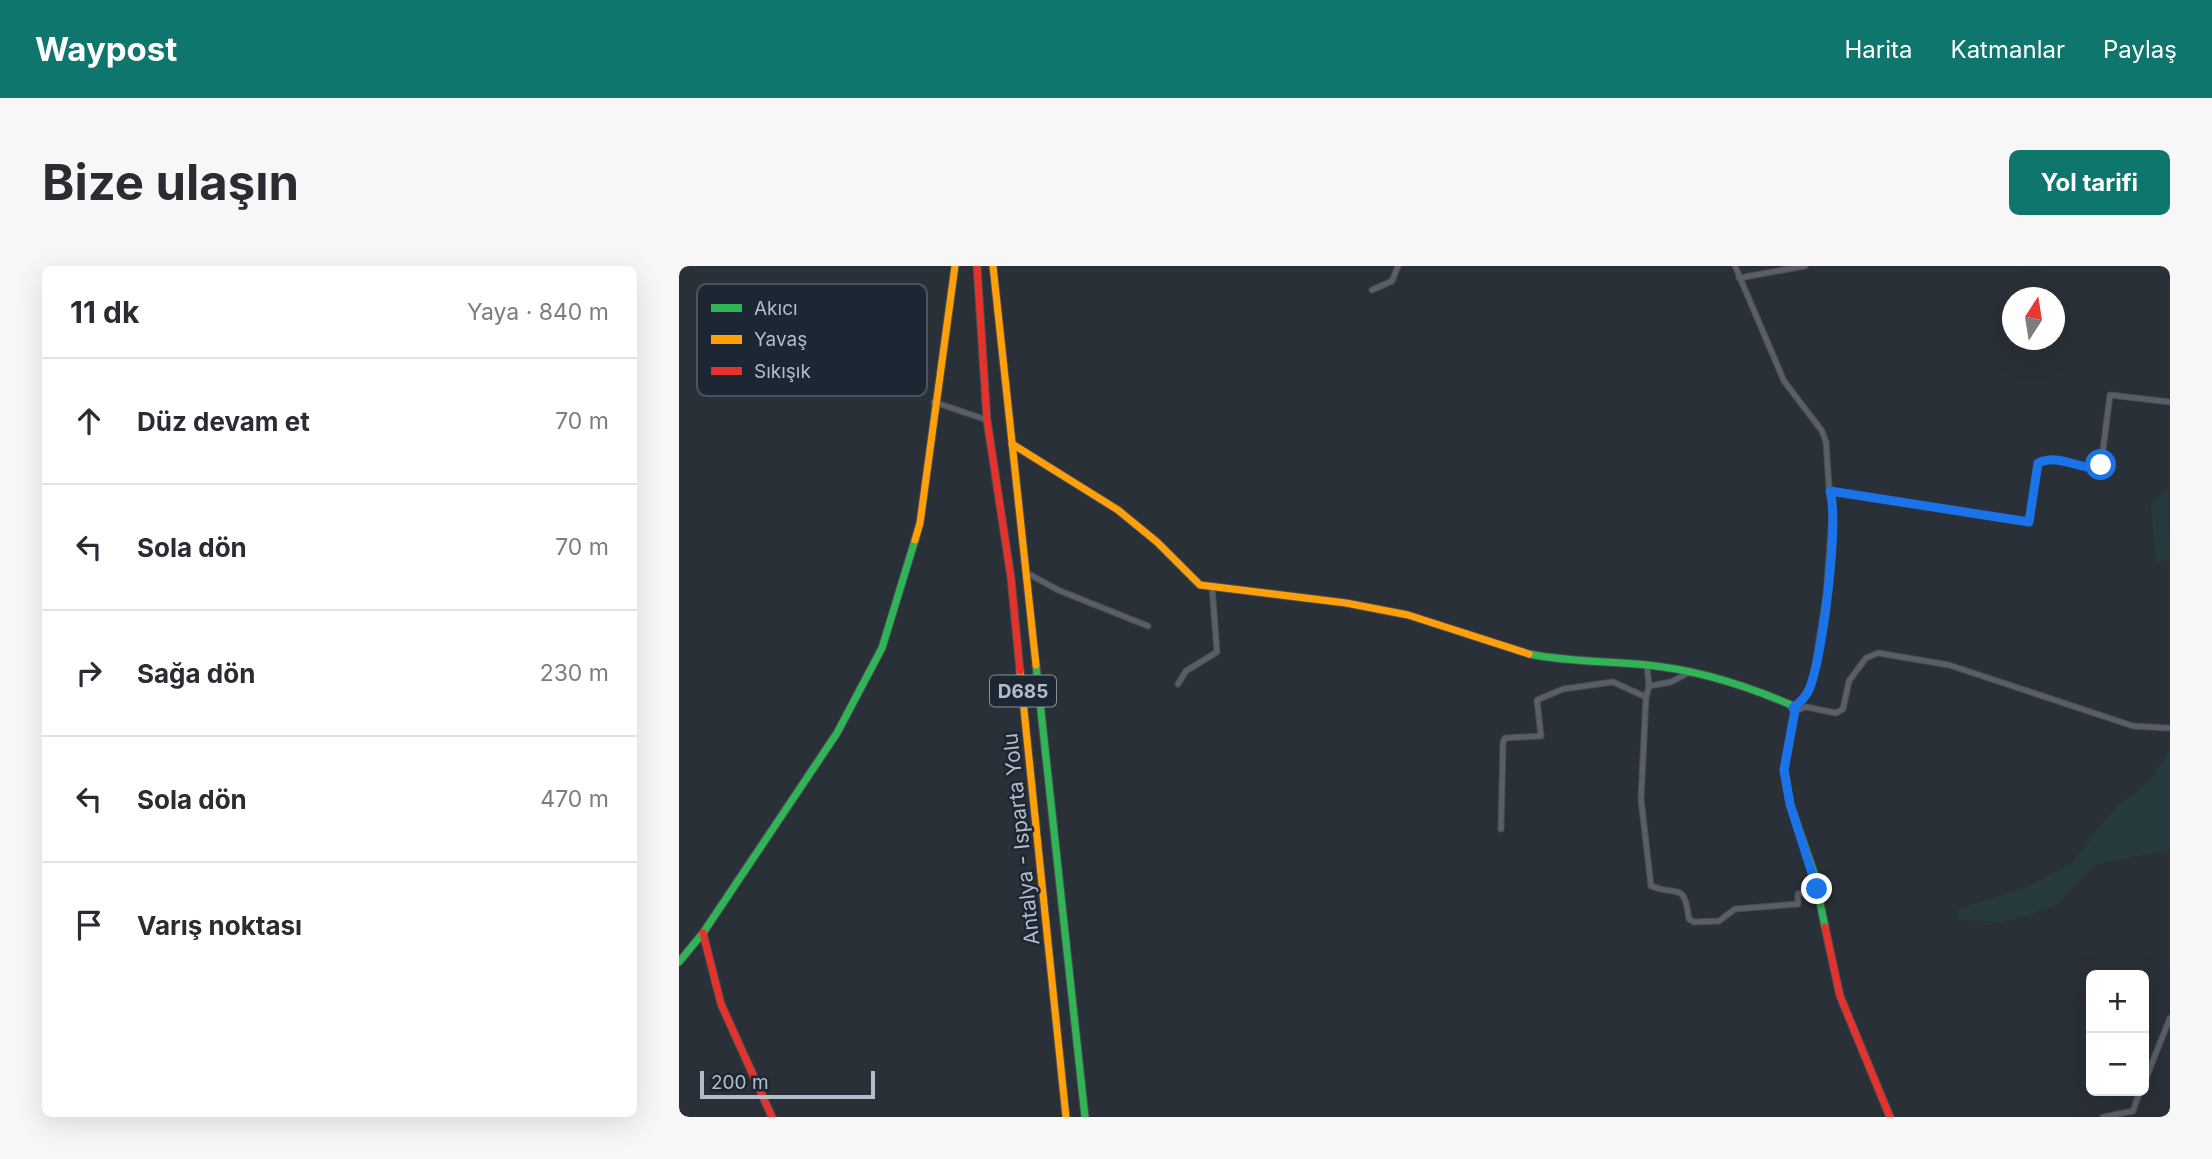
<!DOCTYPE html>
<html lang="tr">
<head>
<meta charset="utf-8">
<style>
  body { margin:0; font-family:Inter,sans-serif; background:#f7f7f7; color:#2b2b33 }
  .controls { position:absolute; right:21px; bottom:21px; display:grid; overflow:hidden; border-radius:10px; box-shadow:0 7px 28px #0002 }
  .controls button { width:63px; height:63px; display:grid; place-items:center; padding:0; border:0; border-bottom:2px solid #e1e1e2; background:#fff; color:#2b2b33; font:35px sans-serif }
  .compass { position:absolute; left:1323px; top:21px; width:63px; height:63px; border-radius:50%; background:#fff; box-shadow:0 7px 28px #0002; rotate:12deg }
  .scale { position:absolute; left:21px; bottom:18px; width:175px; box-sizing:border-box; padding-left:7px; border:4px solid #b4bcc9; border-top:0; font-size:19px; line-height:24px; white-space:nowrap; color:#b4bcc9; -webkit-text-stroke:5px #1d2633; paint-order:stroke }
  .stop { position:absolute; width:21px; height:21px; margin:-16px; border:5px solid #1a73e8; border-radius:50%; background:#fff }
  .stop.end { background:#1a73e8; border-color:#fff; box-shadow:0 2px 7px #0008 }
  .list { margin:0; padding:0; list-style:none }
  h2 { display:flex; justify-content:space-between; align-items:center; height:91px; margin:0; padding:0 28px; font-size:30px }
  h2 small { font-size:23px; font-weight:400; color:#7c7c81 }
  .list li { display:grid; grid-template-columns:46px 1fr auto; gap:21px; align-items:center; box-sizing:border-box; height:126px; padding:0 28px; border-top:2px solid #e1e1e2 }
  .list b { display:block; font-size:26px; white-space:nowrap }
  .list em { font-size:23px; font-style:normal; color:#7c7c81 }
  .icon { flex:none; width:38px; height:38px; fill:none; stroke:currentColor; stroke-width:2; stroke-linecap:round; stroke-linejoin:round }
  .map { position:relative; flex:none; width:1491px; height:851px; overflow:hidden; border-radius:10px }
  header { display:flex; align-items:center; gap:42px; box-sizing:border-box; height:98px; padding:0 35px; background:#0f766e; color:#fff }
  header strong { font-size:33px }
  nav { display:flex; gap:38px; margin-inline-start:auto; font-size:24px }
  .intro { display:flex; align-items:center; justify-content:space-between; box-sizing:border-box; height:168px; padding:0 42px }
  h1 { margin:0; font-size:49px }
  .button { padding:18px 32px; border-radius:10px; background:#0f766e; color:#fff; font-size:24px; font-weight:700 }
  main { display:flex; gap:42px; padding:0 42px }
  aside { flex:1; background:#fff; border-radius:10px; box-shadow:0 7px 28px #0002 }
  .map>svg:first-child { display:block }
  .green { fill:#273a3e }
  .lines { fill:none; stroke-linecap:round; stroke-linejoin:round }
  .street-casing { stroke:#484c53; stroke-width:7 }
  .fast-casing { stroke:#484c53; stroke-width:9 }
  .slow-casing { stroke:#484c53; stroke-width:9 }
  .jam-casing { stroke:#484c53; stroke-width:9 }
  .street { stroke:#5a5e66; stroke-width:5 }
  .fast { stroke:#30b455; stroke-width:7 }
  .slow { stroke:#ff9f0a; stroke-width:7 }
  .jam { stroke:#e5322d; stroke-width:7 }
  .route { stroke:#1a73e8; stroke-width:9 }
  .labels { text-anchor:middle; dominant-baseline:central; stroke-width:5; stroke-linejoin:round; paint-order:stroke }
  .shield { fill:#1d2633; stroke:#878f9c; stroke-width:2 }
  .shield-label { font-size:19px; font-weight:bold; fill:#b4bcc9 }
  .street-label { font-size:21px; fill:#b4bcc9; stroke:#1d2633 }
  .key { fill:#1d2633; stroke:#4a5360; stroke-width:2 }
  .key-label { font-size:19px; fill:#b4bcc9 }
</style>
</head>
<body>
<header>
<strong>Waypost</strong>
<nav><a>Harita</a><a>Katmanlar</a><a>Paylaş</a></nav>
</header>
<div class="intro"><h1>Bize ulaşın</h1><a class="button">Yol tarifi</a></div>
<main>
<aside>
<h2>11 dk<small>Yaya · 840 m</small></h2>
<ul class="list">
<li><svg class="icon" aria-label="ahead" viewBox="0 0 24 24"><path d="M12 20V5M6 11l6-6 6 6"/></svg><div><b>Düz devam et</b></div><em>70 m</em></li>
<li><svg class="icon" aria-label="left" viewBox="0 0 24 24"><path d="M17 20v-9H6M10 6l-5 5 5 5"/></svg><div><b>Sola dön</b></div><em>70 m</em></li>
<li><svg class="icon" aria-label="right" viewBox="0 0 24 24"><path d="M7 20v-9h11M14 6l5 5-5 5"/></svg><div><b>Sağa dön</b></div><em>230 m</em></li>
<li><svg class="icon" aria-label="left" viewBox="0 0 24 24"><path d="M17 20v-9H6M10 6l-5 5 5 5"/></svg><div><b>Sola dön</b></div><em>470 m</em></li>
<li><svg class="icon" aria-label="arrive" viewBox="0 0 24 24"><path d="M6 21V4h12l-3 4 3 4H6"/></svg><div><b>Varış noktası</b></div></li>
</ul>
</aside>
<div class="map">
<svg width="1491" height="851" viewBox="0 0 1491 851">
  <rect width="100%" height="100%" fill="#2a3038"/>
  <!-- green -->
  <g class="green">
    <polygon points="1489,222 1491,295 1477,295 1472,238"/>
    <polygon points="1491,483 1491,584 1417,598 1377,639 1343,651 1319,656 1278,653 1279,643 1349,621 1393,597 1431,548 1472,513"/>
  </g>
  <g class="lines">
    <defs>
      <g id="street">
        <polyline points="1056,0 1105,115 1143,165 1147,176 1150,221 1154,238 1147,330 1134,413 1125,433 1114,442"/>
        <polyline points="1060,12 1126,0"/>
        <polyline points="693,24 713,15 719,0"/>
        <polyline points="255,136 308,154"/>
        <path d="M1151 225 1350 256 1359 197C1383 187 1403 208 1422 199L1431 129 1491 136"/>
        <polyline points="348,307 379,324 469,360"/>
        <path d="M968 399 970 420 967 431 962 533 972 620C1000 631 1005 615 1010 653L1015 656 1040 655 1056 643 1119 638V628L1138 623"/>
        <polyline points="499,418 507,405 538,386 533,320"/>
        <polyline points="970,420 992,416 1009,407"/>
        <polyline points="1116,445 1127,441 1157,447 1164,443 1170,415 1187,392 1199,387 1270,399 1454,460 1489,462"/>
        <polyline points="822,563 824,476 826,472 862,470 858,434 884,423 934,416 967,431"/>
        <polyline points="1465,817 1491,752"/>
        <polyline points="1424,851 1454,845 1461,825"/>
      </g>
      <g id="fast">
        <path d="M850 388C889 396 928 395 968 399 1019 404 1066 419 1112 439L1116 445 1105 504 1111 538 1135 607 1146 661"/>
        <polyline points="357,399 406,851"/>
        <polyline points="0,696 24,667 158,467 203,382 236,274"/>
      </g>
      <g id="slow">
        <polyline points="314,0 357,399"/>
        <polyline points="333,178 439,244 478,276 521,319 667,337 729,349 850,388"/>
        <polyline points="236,274 241,257 276,0"/>
        <polyline points="341,405 387,851"/>
      </g>
      <g id="jam">
        <polyline points="298,0 308,154 332,312 341,405"/>
        <polyline points="1146,661 1161,730 1211,851"/>
        <polyline points="24,667 42,738 93,851"/>
      </g>
    </defs>
    <!-- street casing -->
    <use href="#street" class="street-casing"/>
    <!-- fast casing -->
    <use href="#fast" class="fast-casing"/>
    <!-- slow casing -->
    <use href="#slow" class="slow-casing"/>
    <!-- jam casing -->
    <use href="#jam" class="jam-casing"/>
    <!-- street -->
    <use href="#street" class="street"/>
    <!-- fast -->
    <use href="#fast" class="fast"/>
    <!-- slow -->
    <use href="#slow" class="slow"/>
    <!-- jam -->
    <use href="#jam" class="jam"/>
  </g>
  <g class="lines">
    <!-- route -->
    <path class="route" d="M1138 623 1111 538 1105 504 1116 444 1114 442C1122 435 1128 430 1131 421 1144 388 1160 257 1151 225L1350 256 1359 197C1383 186 1404 208 1422 199"/>
  </g>
  <g class="labels">
    <!-- shield labels -->
    <rect class="shield" x="311" y="409.5" width="66" height="31" rx="5"/>
    <g class="shield-label">
      <text x="344" y="425">D685</text>
    </g>
    <!-- street labels -->
    <g class="street-label">
      <text transform="translate(342 573) rotate(-96)">Antalya - Isparta Yolu</text>
    </g>
  </g>
  <!-- legend -->
  <rect x="18" y="18" width="230" height="112" rx="10" class="key"/>
  <rect x="32" y="38" width="31" height="8" fill="#30b455"/>
  <rect x="32" y="69" width="31" height="9" fill="#ff9f0a"/>
  <rect x="32" y="101" width="31" height="8" fill="#e5322d"/>
  <g class="key-label">
    <text x="75" y="49">Akıcı</text>
    <text x="75" y="80">Yavaş</text>
    <text x="75" y="112">Sıkışık</text>
  </g>
</svg>
<div class="controls">
<button>+</button>
<button>−</button>
</div>
<svg class="compass" viewBox="-18 -18 36 36"><path d="M0-13l5 13h-10z" fill="#e53935"/><path d="M0 13l5-13h-10z" fill="#7c7c81"/></svg>
<div class="scale">200 m</div>
<div class="stop" style="left:1422px;top:199px"></div>
<div class="stop end" style="left:1138px;top:623px"></div>
</div>
</main>
</body>
</html>
